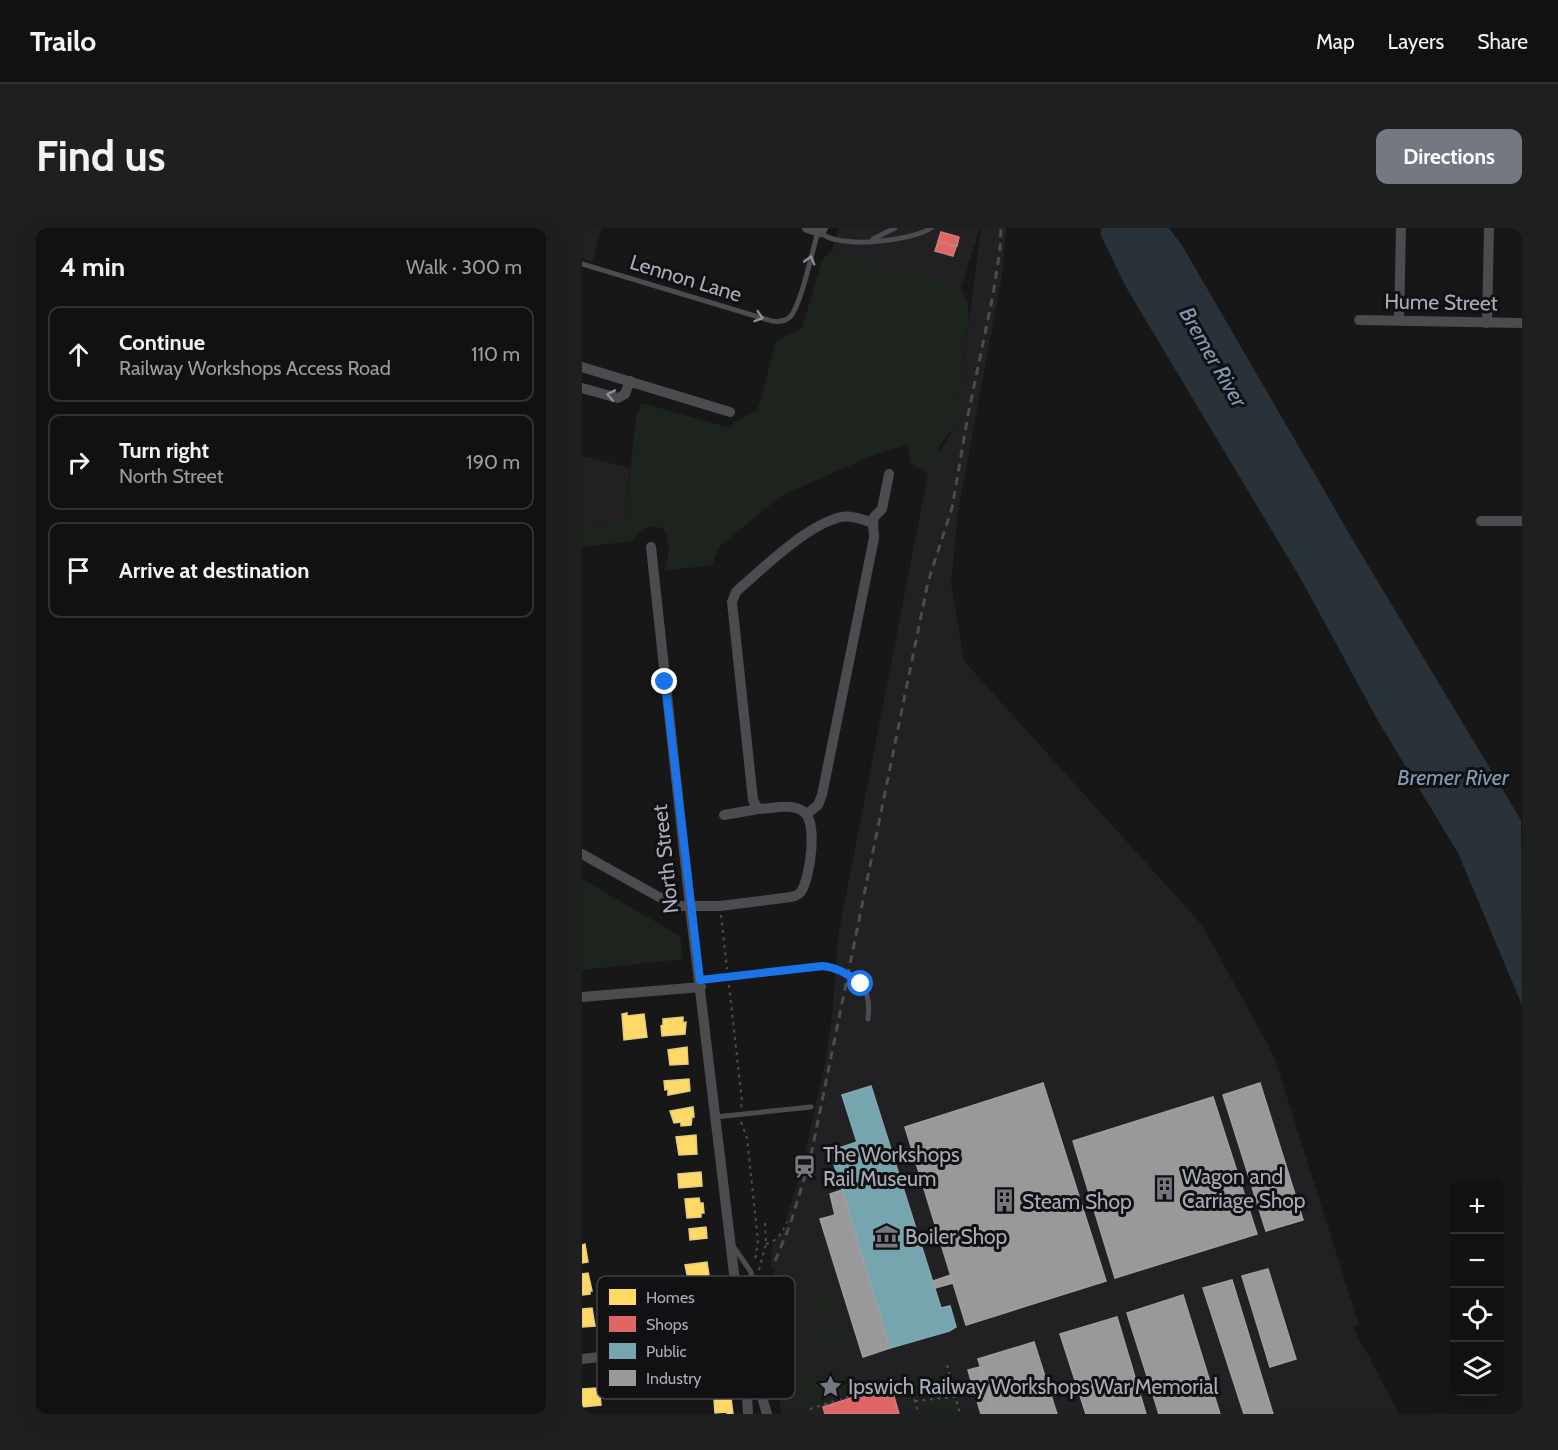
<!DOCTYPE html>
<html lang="en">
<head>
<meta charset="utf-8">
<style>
  body { margin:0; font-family:Cabin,sans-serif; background:#1e1f1f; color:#f1f3f6 }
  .controls { position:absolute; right:18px; bottom:18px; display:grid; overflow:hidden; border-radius:12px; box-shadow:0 6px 24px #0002 }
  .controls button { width:54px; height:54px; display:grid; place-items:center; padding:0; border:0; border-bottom:2px solid #303131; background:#111; color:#f1f3f6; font:30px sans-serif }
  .stop { position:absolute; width:18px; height:18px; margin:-14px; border:4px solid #1a73e8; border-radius:50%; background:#fff }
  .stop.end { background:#1a73e8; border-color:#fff; box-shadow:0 2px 6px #0008 }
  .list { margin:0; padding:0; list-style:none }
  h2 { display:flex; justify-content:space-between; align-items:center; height:78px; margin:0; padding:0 24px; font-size:26px }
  h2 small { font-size:20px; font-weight:400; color:#9c9d9f }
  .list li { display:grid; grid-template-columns:39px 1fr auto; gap:18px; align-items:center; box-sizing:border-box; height:96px; margin:0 12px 12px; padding:0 12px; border:2px solid #303131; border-radius:12px }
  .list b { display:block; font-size:22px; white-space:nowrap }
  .list p { margin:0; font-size:20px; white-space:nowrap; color:#9c9d9f }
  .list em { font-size:20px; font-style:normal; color:#9c9d9f }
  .icon { flex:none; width:33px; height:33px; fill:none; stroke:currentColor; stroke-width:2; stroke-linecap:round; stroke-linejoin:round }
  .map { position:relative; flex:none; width:940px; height:1186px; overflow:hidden; border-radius:12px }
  header { display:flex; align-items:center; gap:36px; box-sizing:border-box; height:84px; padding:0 30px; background:#111; border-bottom:2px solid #303131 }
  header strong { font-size:28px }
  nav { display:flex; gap:33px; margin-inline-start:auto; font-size:21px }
  .intro { display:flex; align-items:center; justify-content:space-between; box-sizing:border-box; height:144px; padding:0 36px }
  h1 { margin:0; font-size:42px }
  .button { padding:15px 27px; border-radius:12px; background:#757880; color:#fff; font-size:21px; font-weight:700 }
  main { display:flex; gap:36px; padding:0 36px }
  aside { flex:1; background:#111; border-radius:12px; box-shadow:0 6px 24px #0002 }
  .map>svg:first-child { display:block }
  .built { fill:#212123 }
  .green { fill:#1d241e }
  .water { fill:#2a3239 }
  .homes { fill:#ffd966; stroke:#e5cc7f; stroke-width:1.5 }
  .shops { fill:#e06666; stroke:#cf7b7f; stroke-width:1.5 }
  .public { fill:#76a5af; stroke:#85a7b2; stroke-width:1.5 }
  .industry { fill:#999; stroke:#9e9fa2; stroke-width:1.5 }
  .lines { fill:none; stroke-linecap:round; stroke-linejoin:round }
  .path { stroke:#4d4e52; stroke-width:2; stroke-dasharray:3 4.5; stroke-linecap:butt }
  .service { stroke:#4b4c50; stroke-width:5 }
  .minor { stroke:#4b4c50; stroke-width:10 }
  .rail { stroke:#4b4c4f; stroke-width:3; stroke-dasharray:8 6; stroke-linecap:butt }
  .oneway { stroke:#8c9099 }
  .route { stroke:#1a73e8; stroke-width:8 }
  .labels { text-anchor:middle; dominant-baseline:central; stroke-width:6; stroke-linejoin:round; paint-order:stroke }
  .street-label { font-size:21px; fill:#a8adb8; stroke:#111113 }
  .poi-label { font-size:21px; fill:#a8adb8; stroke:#111113; text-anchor:start }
  .water-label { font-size:22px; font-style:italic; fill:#7f9bb3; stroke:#111113 }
  .key { fill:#111113; stroke:#3e4045; stroke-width:1.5 }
  .key-label { font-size:16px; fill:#a8adb8 }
</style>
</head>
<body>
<header>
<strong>Trailo</strong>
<nav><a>Map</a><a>Layers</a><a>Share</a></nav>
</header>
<div class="intro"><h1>Find us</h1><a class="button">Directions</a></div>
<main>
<aside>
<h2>4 min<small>Walk · 300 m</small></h2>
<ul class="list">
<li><svg class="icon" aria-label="ahead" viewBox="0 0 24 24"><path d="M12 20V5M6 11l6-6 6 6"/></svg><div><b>Continue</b><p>Railway Workshops Access Road</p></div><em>110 m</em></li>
<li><svg class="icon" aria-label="right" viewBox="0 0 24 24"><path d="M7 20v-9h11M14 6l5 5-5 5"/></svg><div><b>Turn right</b><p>North Street</p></div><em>190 m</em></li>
<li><svg class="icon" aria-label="arrive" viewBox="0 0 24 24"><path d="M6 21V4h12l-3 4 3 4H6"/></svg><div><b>Arrive at destination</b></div></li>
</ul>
</aside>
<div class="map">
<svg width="940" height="1186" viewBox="0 0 940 1186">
  <rect width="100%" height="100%" fill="#171717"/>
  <!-- built -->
  <g class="built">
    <polygon points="0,0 20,0 10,34 0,31"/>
    <polygon points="257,0 398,0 379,60 250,22"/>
    <polygon points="399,0 424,0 424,6 420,48 376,284 369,356 382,433 620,697 692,828 777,1097 771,1099 817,1186 199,1186 185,1060 194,1041 189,1039 189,1027 191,1016 203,1002 206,995 203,994 218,948 242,840 250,789 256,708 346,246 373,198"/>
    <polygon points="0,228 48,240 43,294 0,295"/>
  </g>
  <!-- green -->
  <g class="green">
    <path d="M250 22 379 60 385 74 387 89 373 198 358 217 356 236 346 246 328 235 326 216 291 227 199 268 137 319 130 337 82 343C87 326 90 316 80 300 65 297 58 299 51 313L0 319V295L43 294 54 189 59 175 145 199 176 181 194 113 220 100 240 32Z"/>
    <polygon points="0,651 98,708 101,731 0,742"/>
    <polygon points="248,1064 253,1081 232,1088 227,1071"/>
    <polygon points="256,1091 263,1112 242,1118 235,1097"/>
    <polygon points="363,1137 371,1168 335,1171 328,1149 354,1140 357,1150 364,1148"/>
    <polygon points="216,1141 240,1144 242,1151 237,1153 243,1172 260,1167 254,1148 248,1149 247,1144 272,1146 276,1159 274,1164 230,1178 226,1176"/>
    <polygon points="372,1171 376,1186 341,1186 337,1174"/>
  </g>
  <!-- water -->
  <polygon class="water" points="519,0 587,0 601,19 775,319 939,592 940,777 876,625 795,491 720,353 544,59 519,8"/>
  <!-- homes -->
  <g class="homes">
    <polygon points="45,785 45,788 62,786 65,809 42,812 40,786"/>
    <polygon points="101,789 101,795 104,794 103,806 80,808 79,798 81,797 81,791"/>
    <polygon points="105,819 106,836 88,837 86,822"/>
    <polygon points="107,851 108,863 86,867 86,861 83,862 82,853"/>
    <polygon points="111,879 112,889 110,889 109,897 99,898 99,894 92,895 88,883"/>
    <polygon points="114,907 115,926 97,927 94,909"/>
    <polygon points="119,944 120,958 97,960 96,946"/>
    <polygon points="117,970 118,975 121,975 122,985 119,985 119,989 105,990 103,971"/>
    <polygon points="124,999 125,1010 108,1012 107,1001"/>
    <polygon points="3,1016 6,1034 0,1035 0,1017"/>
    <polygon points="125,1034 128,1054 107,1056 103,1037"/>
    <polygon points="6,1045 10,1063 8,1063 8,1066 0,1067 0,1046"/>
    <polygon points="10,1080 13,1098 0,1099 0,1081"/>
    <polygon points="14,1160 15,1168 18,1167 19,1177 0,1179 0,1161"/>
    <polygon points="149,1170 151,1186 145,1186 145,1184 133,1185 132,1171"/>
  </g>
  <!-- shops -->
  <g class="shops">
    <polygon points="359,4 377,9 375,18 356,13"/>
    <polygon points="356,14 374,19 371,28 353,23"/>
    <polygon points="297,1161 300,1169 311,1165 317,1186 243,1186 241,1179"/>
  </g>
  <!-- public -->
  <polygon class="public" points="289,858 359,1080 368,1078 374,1099 367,1103 308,1120 248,923 275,914 260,867"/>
  <!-- industry -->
  <g class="industry">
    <polygon points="461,855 524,1053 384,1097 323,899"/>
    <polygon points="678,855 721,992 684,1003 641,867"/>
    <polygon points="631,869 675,1006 533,1050 491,913"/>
    <polygon points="260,962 308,1120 281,1129 238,991 253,987 248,966"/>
    <polygon points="686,1041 714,1131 688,1139 660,1048"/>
    <polygon points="369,1047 371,1055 353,1060 351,1053"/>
    <polygon points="650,1052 691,1186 662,1186 621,1060"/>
    <polygon points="601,1067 638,1186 577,1186 545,1085"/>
    <polygon points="535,1089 564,1186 504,1186 478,1106"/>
    <polygon points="452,1114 475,1186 413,1186 396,1131"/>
    <polygon points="398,1139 413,1186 399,1186 386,1142"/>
  </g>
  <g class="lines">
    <!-- path -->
    <g class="path">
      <polyline points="139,687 145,741"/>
      <polyline points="147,757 160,874 159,879"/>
      <polyline points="159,894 165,910 176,1013 173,1033"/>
      <path d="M184 1016C194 1014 201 1004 205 994"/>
      <polyline points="177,1042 184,1016 183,995 186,991"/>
      <polyline points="365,1137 378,1186"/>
      <polyline points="325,1150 337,1186"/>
      <polyline points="284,1159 285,1165"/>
      <polyline points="333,1173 374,1169"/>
      <polyline points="228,1181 275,1166 277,1161"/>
    </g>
    <!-- service -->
    <g class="service">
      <path d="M238 4C255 22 330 13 349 0"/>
      <polyline points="291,11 313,0"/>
      <path d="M0 36 190 93C196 94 202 94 208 89 219 78 230 23 236 4"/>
      <path d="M118 752 247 739C277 748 290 759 286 791"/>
      <polyline points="133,889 229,879"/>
      <polyline points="151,1018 169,1044 175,1092 174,1108 162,1112"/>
    </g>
    <!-- minor -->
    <g class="minor">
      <polyline points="225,0 238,4 241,0"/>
      <polyline points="777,92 940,95"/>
      <polyline points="817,92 819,0"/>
      <polyline points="905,95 907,0"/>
      <polyline points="0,139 148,184"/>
      <polyline points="0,160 36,170 43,166 48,153"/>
      <polyline points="899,293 940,293"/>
      <polyline points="291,295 292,289 300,281 307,246"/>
      <polyline points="69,319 108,679 158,1095 185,1186"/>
      <polyline points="142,587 176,581"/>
      <path d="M0 626 77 669 96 678H138L209 669C214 668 218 666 220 662 228 648 236 595 222 584 211 574 189 581 176 581L171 572 150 374 154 364 159 359C185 337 225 297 259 289 269 287 282 292 291 295L292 310 240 567 236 577 225 586"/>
      <polyline points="0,769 119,759"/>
      <polyline points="163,1126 166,1186"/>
      <polyline points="0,1131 162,1112"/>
    </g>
    <!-- rail -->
    <polyline class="rail" points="193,1033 208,997 228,932 346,354 370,280 386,187 411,67 418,21 419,0"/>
  </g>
  <!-- one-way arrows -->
  <defs><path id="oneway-chevron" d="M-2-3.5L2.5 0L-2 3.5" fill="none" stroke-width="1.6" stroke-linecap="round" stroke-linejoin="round" transform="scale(1.5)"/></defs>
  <g class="oneway">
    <use href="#oneway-chevron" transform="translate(228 32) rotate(-74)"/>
    <use href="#oneway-chevron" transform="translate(177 89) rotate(17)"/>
    <use href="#oneway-chevron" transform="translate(29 167) rotate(-169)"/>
  </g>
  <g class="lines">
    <!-- route -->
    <path class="route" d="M83 454 118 752 240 738C254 739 268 747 279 756"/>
  </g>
  <!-- icons -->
  <defs>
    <symbol id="station-bare" viewBox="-9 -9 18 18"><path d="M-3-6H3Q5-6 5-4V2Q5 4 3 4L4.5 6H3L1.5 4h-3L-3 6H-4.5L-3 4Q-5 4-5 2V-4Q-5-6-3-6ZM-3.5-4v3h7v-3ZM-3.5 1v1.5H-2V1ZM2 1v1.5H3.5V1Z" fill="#757880" stroke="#111113" stroke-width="2.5" paint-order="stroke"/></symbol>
    <symbol id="building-bare" viewBox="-9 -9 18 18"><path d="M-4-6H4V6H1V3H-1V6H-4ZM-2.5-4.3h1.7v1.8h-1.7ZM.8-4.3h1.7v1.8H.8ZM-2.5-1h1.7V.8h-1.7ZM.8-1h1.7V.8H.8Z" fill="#757880" stroke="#111113" stroke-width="2.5" paint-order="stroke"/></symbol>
    <symbol id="museum-bare" viewBox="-9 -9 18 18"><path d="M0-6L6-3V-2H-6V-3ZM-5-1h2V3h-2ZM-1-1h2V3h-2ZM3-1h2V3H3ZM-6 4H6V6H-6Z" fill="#757880" stroke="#111113" stroke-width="2.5" paint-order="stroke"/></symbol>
    <symbol id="sight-bare" viewBox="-9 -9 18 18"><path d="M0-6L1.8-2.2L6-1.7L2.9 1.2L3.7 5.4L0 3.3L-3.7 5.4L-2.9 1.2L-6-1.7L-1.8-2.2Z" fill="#757880" stroke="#111113" stroke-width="2.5" paint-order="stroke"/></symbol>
  </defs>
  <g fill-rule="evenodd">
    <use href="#station-bare" x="206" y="922" width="33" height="33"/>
    <use href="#building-bare" x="566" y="944" width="33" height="33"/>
    <use href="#building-bare" x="406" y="956" width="33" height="33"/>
    <use href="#museum-bare" x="288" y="992" width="33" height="33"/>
    <use href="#sight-bare" x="232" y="1142" width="33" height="33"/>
  </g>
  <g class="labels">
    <!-- street labels -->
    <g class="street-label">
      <text transform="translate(104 50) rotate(17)">Lennon Lane</text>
      <text transform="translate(859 74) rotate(1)">Hume Street</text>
      <text transform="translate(83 631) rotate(-96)">North Street</text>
    </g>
    <!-- poi labels -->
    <g class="poi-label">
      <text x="241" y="926">The Workshops<tspan x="241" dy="24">Rail Museum</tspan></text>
      <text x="600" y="948">Wagon and<tspan x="600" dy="24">Carriage Shop</tspan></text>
      <text x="440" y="973">Steam Shop</text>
      <text x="323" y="1008">Boiler Shop</text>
      <text x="266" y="1158">Ipswich Railway Workshops War Memorial</text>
    </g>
    <!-- water labels -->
    <g class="water-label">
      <text transform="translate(631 129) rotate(60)">Bremer River</text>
      <text x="871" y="549">Bremer River</text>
    </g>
  </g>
  <!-- legend -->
  <rect x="15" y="1048" width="198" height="123" rx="9" class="key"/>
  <rect x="27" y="1061" width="27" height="16" fill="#ffd966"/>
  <rect x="27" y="1088" width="27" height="16" fill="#e06666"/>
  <rect x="27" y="1115" width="27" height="16" fill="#76a5af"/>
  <rect x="27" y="1142" width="27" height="16" fill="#999"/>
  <g class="key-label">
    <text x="64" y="1075">Homes</text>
    <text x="64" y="1102">Shops</text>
    <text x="64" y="1129">Public</text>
    <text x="64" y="1156">Industry</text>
  </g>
</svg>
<div class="controls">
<button>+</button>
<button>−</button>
<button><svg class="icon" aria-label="locate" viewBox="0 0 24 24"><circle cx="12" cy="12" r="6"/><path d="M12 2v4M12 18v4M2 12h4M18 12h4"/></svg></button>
<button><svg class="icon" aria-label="layers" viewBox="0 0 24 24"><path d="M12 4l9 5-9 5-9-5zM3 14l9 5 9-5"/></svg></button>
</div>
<div class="stop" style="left:279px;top:756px"></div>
<div class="stop end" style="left:83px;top:454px"></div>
</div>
</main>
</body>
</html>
